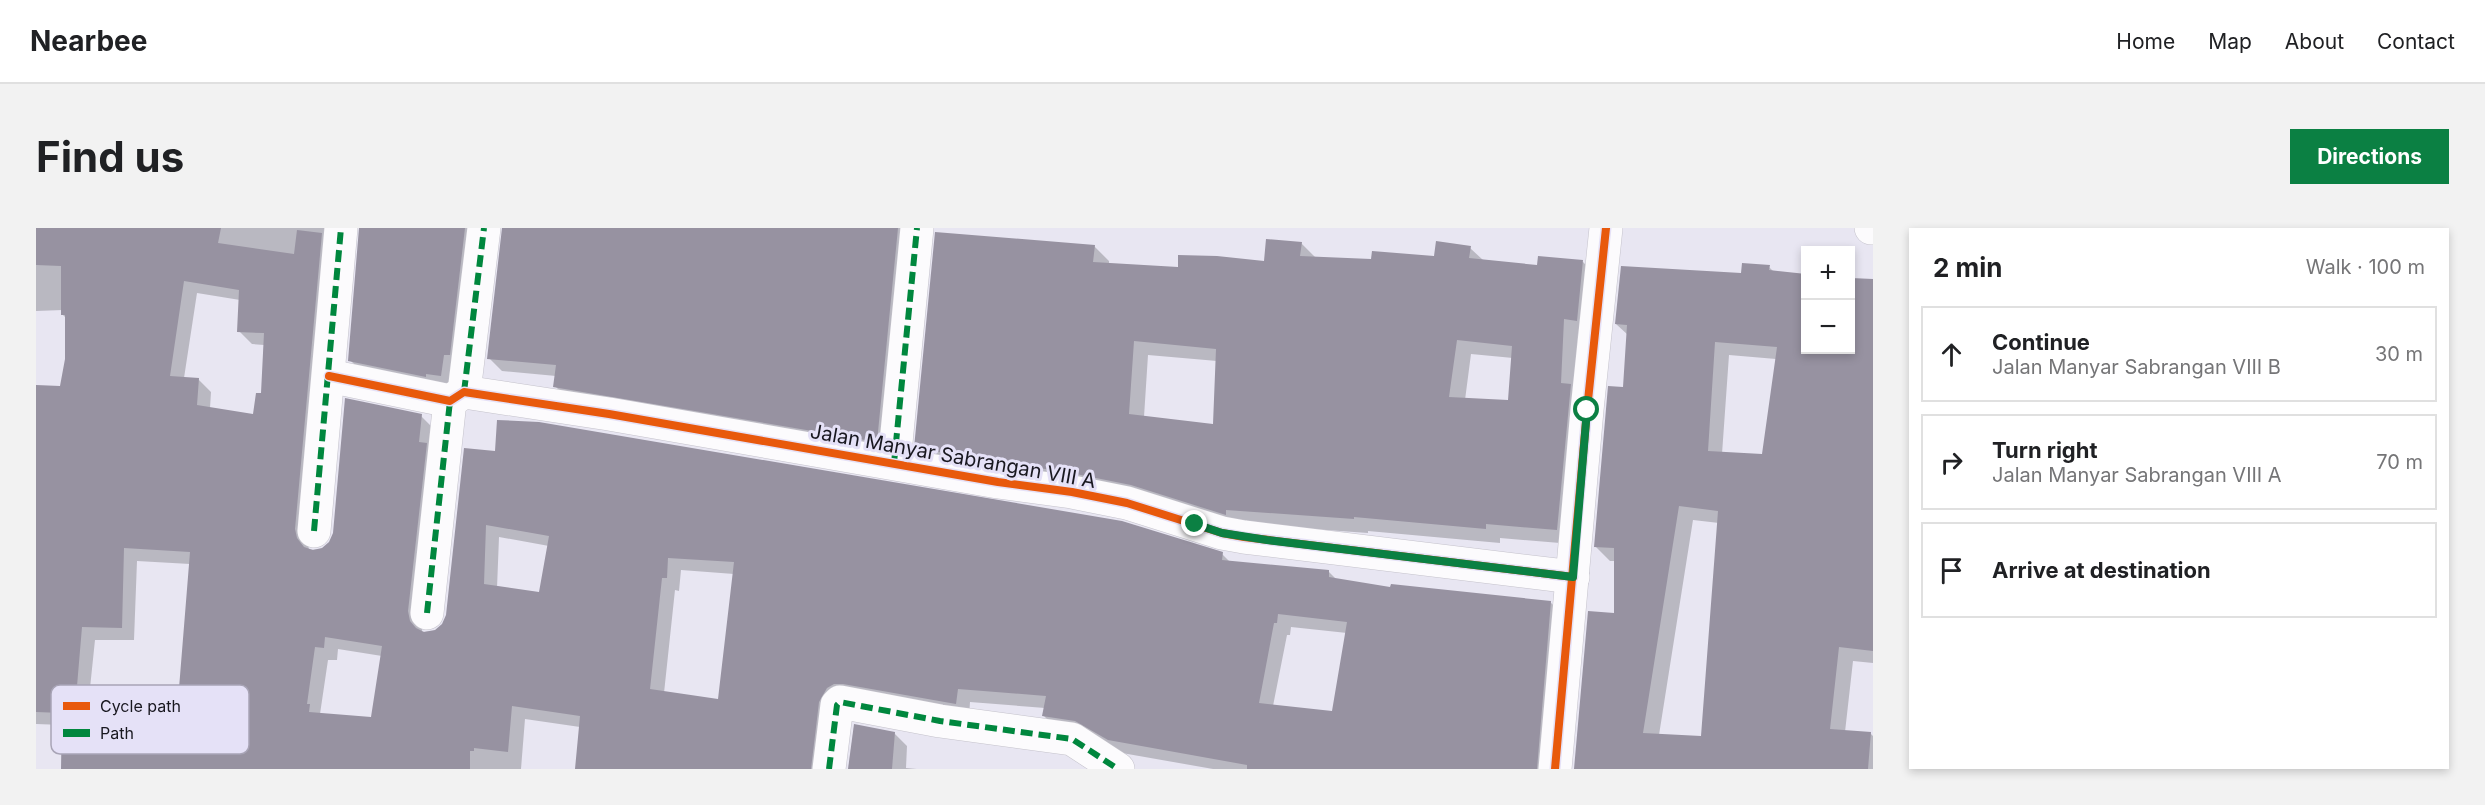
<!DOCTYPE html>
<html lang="en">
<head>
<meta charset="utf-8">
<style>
  body { margin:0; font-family:Inter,sans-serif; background:#f2f2f2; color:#202124 }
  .controls { position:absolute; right:18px; top:18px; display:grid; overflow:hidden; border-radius:0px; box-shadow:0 3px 9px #0003 }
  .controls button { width:54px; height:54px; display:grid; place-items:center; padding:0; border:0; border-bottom:2px solid #e0e0e0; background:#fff; color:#202124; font:30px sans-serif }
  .stop { position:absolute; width:18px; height:18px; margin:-14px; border:4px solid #0b8043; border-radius:50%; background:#fff }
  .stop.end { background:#0b8043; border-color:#fff; box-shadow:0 2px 6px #0008 }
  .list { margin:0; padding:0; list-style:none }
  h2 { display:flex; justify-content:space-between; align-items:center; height:78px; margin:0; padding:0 24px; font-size:26px }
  h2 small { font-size:20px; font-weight:400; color:#757577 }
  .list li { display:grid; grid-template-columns:39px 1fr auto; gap:18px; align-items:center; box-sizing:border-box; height:96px; margin:0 12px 12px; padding:0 12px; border:2px solid #e0e0e0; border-radius:0px }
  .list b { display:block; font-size:22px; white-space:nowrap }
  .list p { margin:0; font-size:20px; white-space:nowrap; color:#757577 }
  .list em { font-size:20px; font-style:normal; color:#757577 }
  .icon { flex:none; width:33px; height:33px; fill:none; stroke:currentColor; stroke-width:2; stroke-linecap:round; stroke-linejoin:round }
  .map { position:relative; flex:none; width:1837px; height:541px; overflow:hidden; border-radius:0px }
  header { display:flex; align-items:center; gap:36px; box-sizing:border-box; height:84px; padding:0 30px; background:#fff; border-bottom:2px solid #e0e0e0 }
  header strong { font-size:28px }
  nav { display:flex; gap:33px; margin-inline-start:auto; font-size:21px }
  .intro { display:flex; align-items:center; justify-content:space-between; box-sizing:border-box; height:144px; padding:0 36px }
  h1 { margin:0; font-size:42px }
  .button { padding:15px 27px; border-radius:0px; background:#0b8043; color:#fff; font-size:21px; font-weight:700 }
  main { display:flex; gap:36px; padding:0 36px }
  aside { flex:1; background:#fff; border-radius:0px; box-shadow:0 3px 9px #0003 }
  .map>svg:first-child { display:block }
  .shadow { fill:#0003; fill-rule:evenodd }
  .building { fill:#9792a1; fill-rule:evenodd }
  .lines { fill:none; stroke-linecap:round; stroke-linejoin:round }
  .minor-casing { stroke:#c4c2cb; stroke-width:34 }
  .minor { stroke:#fcfbfd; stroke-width:33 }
  .quiet { stroke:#00873e; stroke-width:6; stroke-dasharray:12 6; stroke-linecap:butt }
  .cycleway-casing { stroke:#e5e1f7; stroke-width:11 }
  .cycleway { stroke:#e8590c; stroke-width:8 }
  .route { stroke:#0b8043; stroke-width:8 }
  .labels { text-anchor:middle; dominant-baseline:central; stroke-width:6; stroke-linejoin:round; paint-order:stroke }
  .street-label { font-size:20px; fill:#18171f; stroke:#e5e1f7 }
  .key { fill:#e5e1f7; stroke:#a8a4b6; stroke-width:1.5 }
  .key-label { font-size:16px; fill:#18171f }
</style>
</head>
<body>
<header>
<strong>Nearbee</strong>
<nav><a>Home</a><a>Map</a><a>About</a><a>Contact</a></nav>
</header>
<div class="intro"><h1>Find us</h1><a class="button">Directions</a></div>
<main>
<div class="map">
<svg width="1837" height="541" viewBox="0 0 1837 541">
  <rect width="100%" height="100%" fill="#e8e6f2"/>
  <!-- shadow -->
  <g class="shadow">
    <path d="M0 0H305L272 315 273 322 287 321 294 315 385 188 398 201 386 404 400 403 408 396 411 387 429 221 1186 326 1194 334 1293 344 1301 352 1356 361 1514 374 1528 387 1514 541H1177L1086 525 1021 501 1008 488 1009 480 934 474 933 489 821 468 788 541H540L544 499 489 491 485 541H26L27 497 0 496V159H25L31 131V91L27 87V82L0 83ZM161 65 204 72 203 103 216 116 228 117 226 167 219 188 174 180 175 164 162 151 148 150ZM463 309 513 318 504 366 461 360ZM101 333 154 336 142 487 98 483V474L85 461 54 460 59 412H98ZM645 342 698 346 683 472 628 465 639 362 643 363ZM1255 399 1311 405 1297 485 1237 478 1251 407H1254ZM302 421 346 428 336 490 284 486 292 432H301Z"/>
    <polygon points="325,0 448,0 418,161 327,145 314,132"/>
    <polygon points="468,0 864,0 875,11 854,226 532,171 519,158 520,148 466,143 453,130"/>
    <path d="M1265 15 1280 30 1336 32 1399 30 1434 20 1447 32 1502 38 1547 34 1561 48 1556 107 1542 105 1536 316 1464 310V315L1332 303V305L1205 296 895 234 880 220 1058 18 1073 33V37L1144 41 1229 35ZM1435 126 1477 130 1474 174 1429 172ZM1112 127 1181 133 1178 198 1108 189Z"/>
    <path d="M1733 39 1739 45 1770 122H1814V52H1826L1837 63V435L1817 433 1809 504 1834 505 1837 508V541H1539L1579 386V333H1574L1559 318 1588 161 1592 107 1580 96 1706 46ZM1693 127 1740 131 1728 228 1686 226ZM1657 292 1683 295 1666 509 1623 507Z"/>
    <polygon points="858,505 871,518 870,540 881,541 813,541"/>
  </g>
  <!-- building -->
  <g class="building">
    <path d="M0 0H185L182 15 258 26 261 2 286 5 259 301 261 310 268 319 277 322 286 320 293 314 297 305 309 170 386 186 383 214 391 215 372 383 374 393 380 400 388 404 399 402 406 396 410 387 428 220 459 223 461 192 503 194 1086 293 1187 324 1186 332 1293 342V349L1354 359 1355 356 1515 373 1501 541H1211V537L1072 512 1039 493 1006 488 1010 468 922 461 920 476 807 456H798L791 460 783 474 775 541H539L544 488 476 478 472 524 438 520V523H434V541H25L26 485 0 484V157L24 158 29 131V87H25V38L0 37ZM148 53 203 62 201 104 228 105 225 165H220L217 186 161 177 163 150 134 148ZM450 297 513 308 503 364 448 356ZM88 320 154 324 141 485 85 480 86 459 41 458 46 399 86 400ZM632 330 698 334 682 471 614 461 626 350H631ZM1242 386 1311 394 1296 483 1223 475 1238 395H1241ZM289 409 346 418 335 489 273 484 274 476H271L279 419 288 420Z"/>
    <polygon points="323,0 429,0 414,127 408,127 405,148 390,146 390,149 312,133"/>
    <polygon points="466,0 862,0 841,214 517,159 520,137 451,131"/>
    <path d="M899 4 1059 17 1057 34 1142 39V27L1181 28 1228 33 1230 11 1266 14 1264 28 1335 31 1336 23 1398 28 1400 13 1435 18 1433 30 1501 37 1502 28 1547 32 1541 93 1528 91 1525 155 1535 156 1521 302 1450 296V301L1318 289V291L1190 282V287L1095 257 1040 246 878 220ZM1421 112 1476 118 1472 172 1413 169ZM1098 113 1180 121 1177 196 1093 186Z"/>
    <path d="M1706 35 1734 37 1733 42 1770 46V122H1815V50L1837 51V423L1803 419 1794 501 1835 504 1832 541H1538L1552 383 1578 385V320L1558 319 1572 158 1587 159 1591 97 1579 96 1585 38 1705 45ZM1679 114 1741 119 1726 226 1672 223ZM1643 278 1682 283 1665 508 1607 505Z"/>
    <polygon points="818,496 859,504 856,541 812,541"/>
  </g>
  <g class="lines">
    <defs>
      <g id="minor">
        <polyline points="1835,0 1837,0"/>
        <polyline points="293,148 414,173 428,164 573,186 962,254 1036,264 1091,275 1186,305 1208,309 1537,349"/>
        <polyline points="428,164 448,0"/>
        <polyline points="858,235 881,0"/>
        <polyline points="278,303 305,0"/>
        <polyline points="391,385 414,173"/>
        <polyline points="793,541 801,477 804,474 904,493 1036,511 1082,541"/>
        <polyline points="1519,541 1551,182 1570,0"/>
      </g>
    </defs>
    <!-- minor casing -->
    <use href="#minor" class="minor-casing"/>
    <!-- minor -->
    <use href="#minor" class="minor"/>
    <!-- quiet -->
    <g class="quiet">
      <polyline points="428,164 448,0"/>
      <polyline points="858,235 881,0"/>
      <polyline points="278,303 305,0"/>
      <polyline points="391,385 414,173"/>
      <polyline points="793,541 801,477 804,474 904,493 1036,511 1082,541"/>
    </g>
    <defs>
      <g id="cycleway">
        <polyline points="293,148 414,173 428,164 573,186 962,254 1036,264 1091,275 1186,305 1208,309 1537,349"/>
        <polyline points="1519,541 1551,182 1570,0"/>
      </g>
    </defs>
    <!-- cycleway casing -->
    <use href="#cycleway" class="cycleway-casing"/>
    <!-- cycleway -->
    <use href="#cycleway" class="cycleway"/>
  </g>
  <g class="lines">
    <!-- route -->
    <polyline class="route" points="1159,296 1186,305 1231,312 1537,349 1551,182"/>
  </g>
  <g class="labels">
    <!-- street labels -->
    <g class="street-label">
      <text transform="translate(917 228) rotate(10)">Jalan Manyar Sabrangan VIII A</text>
    </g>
  </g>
  <!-- legend -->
  <rect x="15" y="457" width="198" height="69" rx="9" class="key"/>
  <rect x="27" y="474" width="27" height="8" fill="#e8590c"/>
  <rect x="27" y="501" width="27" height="8" fill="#00873e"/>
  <g class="key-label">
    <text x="64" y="484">Cycle path</text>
    <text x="64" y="511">Path</text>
  </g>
</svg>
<div class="controls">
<button>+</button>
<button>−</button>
</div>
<div class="stop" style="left:1551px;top:182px"></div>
<div class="stop end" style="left:1159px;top:296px"></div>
</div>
<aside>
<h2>2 min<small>Walk · 100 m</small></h2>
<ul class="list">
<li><svg class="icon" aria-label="ahead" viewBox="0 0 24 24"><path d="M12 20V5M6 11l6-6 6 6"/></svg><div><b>Continue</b><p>Jalan Manyar Sabrangan VIII B</p></div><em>30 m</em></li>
<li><svg class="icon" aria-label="right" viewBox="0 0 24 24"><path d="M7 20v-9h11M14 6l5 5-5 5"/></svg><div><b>Turn right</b><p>Jalan Manyar Sabrangan VIII A</p></div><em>70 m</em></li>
<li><svg class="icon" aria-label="arrive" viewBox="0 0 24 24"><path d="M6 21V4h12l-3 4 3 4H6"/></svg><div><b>Arrive at destination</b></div></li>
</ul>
</aside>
</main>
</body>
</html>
